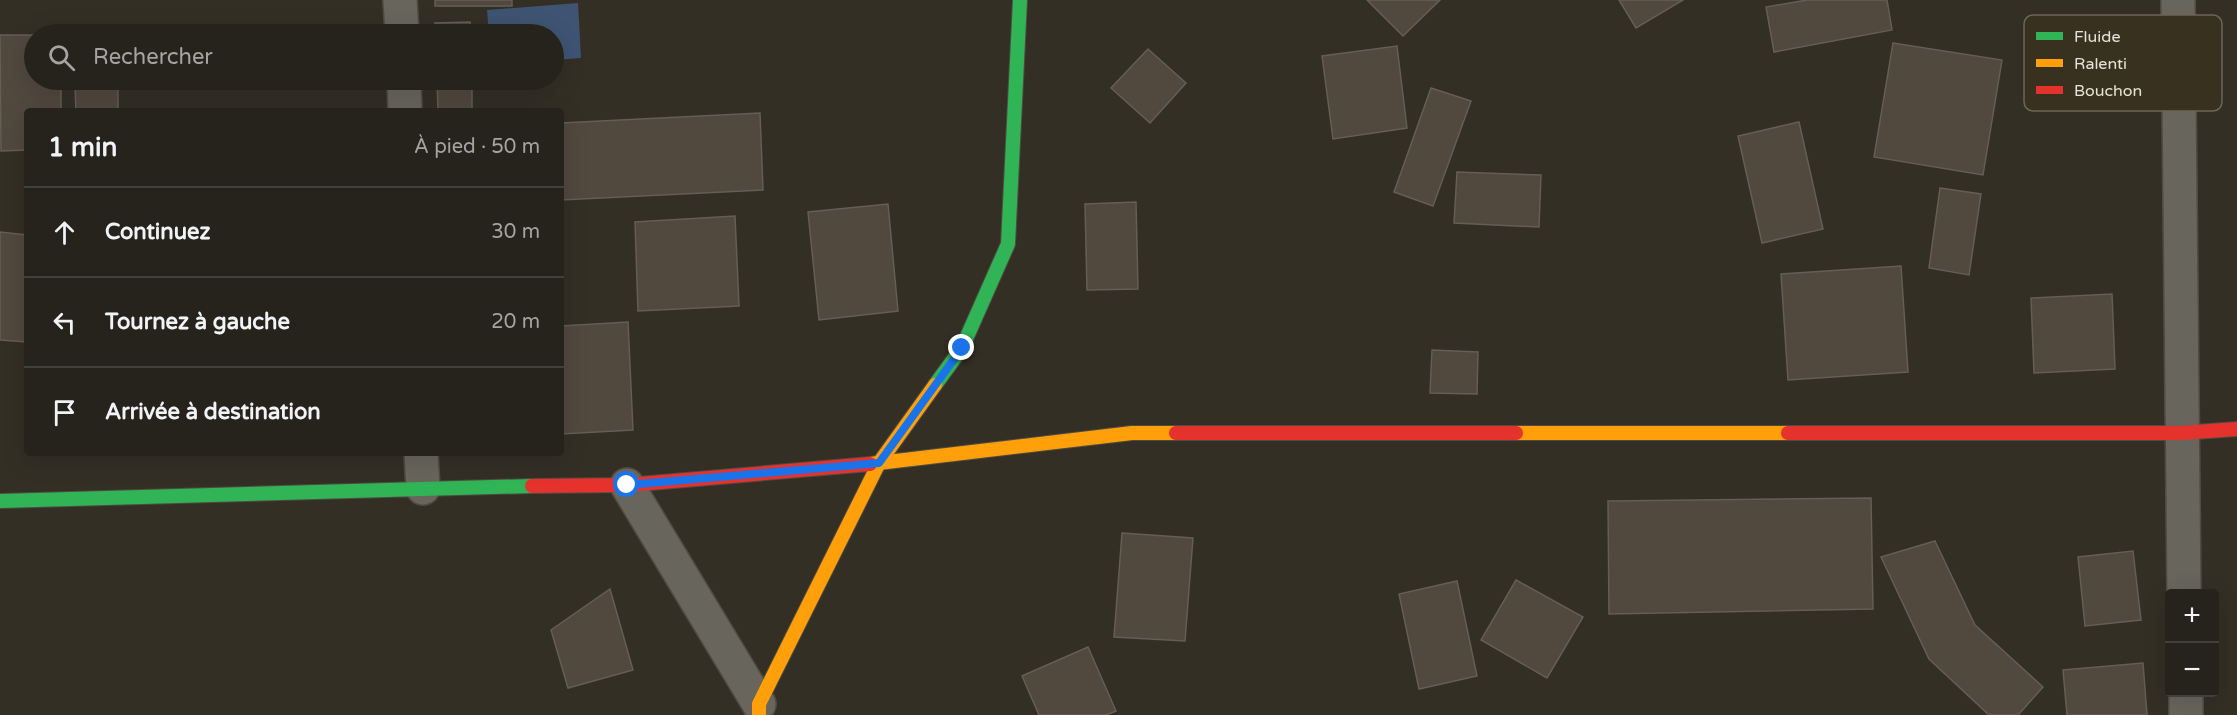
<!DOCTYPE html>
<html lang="fr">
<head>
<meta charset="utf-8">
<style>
  body { margin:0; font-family:"Varela Round",sans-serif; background:#2e2b25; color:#f1f3f6 }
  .controls { position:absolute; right:18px; bottom:18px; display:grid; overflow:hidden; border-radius:6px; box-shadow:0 6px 24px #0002 }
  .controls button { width:54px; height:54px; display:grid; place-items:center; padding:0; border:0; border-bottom:2px solid #42403b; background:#26231c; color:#f1f3f6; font:30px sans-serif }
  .stop { position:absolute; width:18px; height:18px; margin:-14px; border:4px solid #1a73e8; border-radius:50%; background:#fff }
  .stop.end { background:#1a73e8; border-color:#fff; box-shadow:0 2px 6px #0008 }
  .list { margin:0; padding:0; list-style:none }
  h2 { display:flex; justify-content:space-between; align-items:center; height:78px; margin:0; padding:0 24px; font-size:26px }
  h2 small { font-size:20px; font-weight:400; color:#a4a4a3 }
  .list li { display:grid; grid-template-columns:39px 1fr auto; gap:18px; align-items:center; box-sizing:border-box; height:90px; padding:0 24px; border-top:2px solid #42403b }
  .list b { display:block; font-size:22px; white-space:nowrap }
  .list em { font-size:20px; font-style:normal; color:#a4a4a3 }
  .icon { flex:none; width:33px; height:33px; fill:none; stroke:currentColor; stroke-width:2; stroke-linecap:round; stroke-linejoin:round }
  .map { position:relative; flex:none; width:2237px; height:715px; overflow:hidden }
  .search { position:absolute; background:#26231c; box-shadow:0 6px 24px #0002; left:24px; top:24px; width:540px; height:66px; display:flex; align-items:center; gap:15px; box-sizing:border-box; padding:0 21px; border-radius:33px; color:#a4a4a3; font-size:22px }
  .panel { position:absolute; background:#26231c; box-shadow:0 6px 24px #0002; left:24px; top:108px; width:540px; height:348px; border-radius:6px }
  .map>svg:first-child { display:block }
  .water { fill:#3f5473 }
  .building { fill:#51483e; stroke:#635e57; stroke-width:1.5 }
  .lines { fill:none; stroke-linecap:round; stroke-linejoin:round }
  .street-casing { stroke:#4f4b43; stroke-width:36 }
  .fast-casing { stroke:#4f4b43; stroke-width:16 }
  .slow-casing { stroke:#4f4b43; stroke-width:16 }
  .jam-casing { stroke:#4f4b43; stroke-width:16 }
  .street { stroke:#68655c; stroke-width:33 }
  .fast { stroke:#30b455; stroke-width:14 }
  .slow { stroke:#ff9f0a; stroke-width:14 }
  .jam { stroke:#e5322d; stroke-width:14 }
  .route { stroke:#1a73e8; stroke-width:8 }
  .key { fill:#39311f; stroke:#6d6656; stroke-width:1.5 }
  .key-label { font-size:16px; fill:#e7e2d8 }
</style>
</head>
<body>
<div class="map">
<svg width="2237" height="715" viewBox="0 0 2237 715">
  <rect width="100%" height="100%" fill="#332f25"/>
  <!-- water -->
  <polygon class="water" points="578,3 581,58 554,60 554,34 489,34 487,10"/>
  <!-- building -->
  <g class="building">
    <rect x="435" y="0" width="77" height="6"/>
    <polygon points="1367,0 1440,0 1403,36"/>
    <polygon points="1619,0 1683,0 1636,28"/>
    <polygon points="1807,0 1887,0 1892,30 1774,52 1766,7"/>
    <polygon points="470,22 471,34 436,34 435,23"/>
    <polygon points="0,35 34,35 34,80 61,80 61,111 27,111 27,150 1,151"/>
    <polygon points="1893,43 2002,60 1983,175 1874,157"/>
    <polygon points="1397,46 1407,128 1333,139 1322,56"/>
    <polygon points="1148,49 1186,83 1150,123 1111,88"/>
    <polygon points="437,80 472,80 472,111 438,111"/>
    <polygon points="118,85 118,111 76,111 75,87"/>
    <polygon points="1431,88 1471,101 1433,206 1394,192"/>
    <polygon points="760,113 763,190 561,200 561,123"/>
    <polygon points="1799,122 1823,229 1762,243 1738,136"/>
    <polygon points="1457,172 1541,175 1539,227 1454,223"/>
    <polygon points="1940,188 1981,194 1969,275 1929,268"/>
    <polygon points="1136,202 1138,289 1087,290 1085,204"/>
    <polygon points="888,204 898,311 819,320 808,212"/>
    <polygon points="735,216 739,306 638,311 635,222"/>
    <polygon points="0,232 27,235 27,342 0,340"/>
    <polygon points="1901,266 1908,372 1788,380 1781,274"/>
    <polygon points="2112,294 2115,369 2034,373 2031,298"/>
    <polygon points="628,322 633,430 561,434 561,326"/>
    <polygon points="1432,350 1478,352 1477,394 1430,393"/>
    <polygon points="1871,498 1873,609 1609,614 1608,501"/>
    <polygon points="1122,533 1193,538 1185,641 1114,637"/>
    <polygon points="1935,541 1975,625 2043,687 2018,715 1989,715 1929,659 1881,557"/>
    <polygon points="2133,551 2141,620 2085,626 2078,557"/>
    <polygon points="1516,580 1583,617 1547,678 1481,640"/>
    <polygon points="1457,581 1477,676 1419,689 1399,594"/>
    <polygon points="610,589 633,670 568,688 551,630"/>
    <polygon points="1088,647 1116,711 1106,715 1039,715 1022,676"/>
    <polygon points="2143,663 2147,715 2067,715 2063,670"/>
  </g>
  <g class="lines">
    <defs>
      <g id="street">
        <polyline points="400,0 402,34"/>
        <polyline points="2178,0 2184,594"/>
        <polyline points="404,80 405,111"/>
        <polyline points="421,453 423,488"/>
        <polyline points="627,485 759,704"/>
        <polyline points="2186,692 2186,715"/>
      </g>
      <g id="fast">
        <polyline points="935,385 962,348 1008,244 1020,0"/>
        <polyline points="0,501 532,486"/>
      </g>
      <g id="slow">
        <polyline points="1516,433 1788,433"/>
        <polyline points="870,464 1132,433 1176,433"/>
        <polyline points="759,715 759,704 879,463 935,385"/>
      </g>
      <g id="jam">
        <polyline points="1176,433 1516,433"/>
        <polyline points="1788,433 2181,433 2237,429"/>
        <polyline points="532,486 627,485 870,464"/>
      </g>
    </defs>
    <!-- street casing -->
    <use href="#street" class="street-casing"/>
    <!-- fast casing -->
    <use href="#fast" class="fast-casing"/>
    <!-- slow casing -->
    <use href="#slow" class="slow-casing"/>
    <!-- jam casing -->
    <use href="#jam" class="jam-casing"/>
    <!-- street -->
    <use href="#street" class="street"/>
    <!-- fast -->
    <use href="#fast" class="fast"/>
    <!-- slow -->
    <use href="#slow" class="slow"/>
    <!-- jam -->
    <use href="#jam" class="jam"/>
  </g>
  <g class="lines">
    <!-- route -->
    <polyline class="route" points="627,485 879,463 962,348"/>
  </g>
  <!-- legend -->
  <rect x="2024" y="15" width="198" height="96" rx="9" class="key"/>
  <rect x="2036" y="32" width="27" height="8" fill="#30b455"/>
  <rect x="2036" y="59" width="27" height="8" fill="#ff9f0a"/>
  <rect x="2036" y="86" width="27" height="8" fill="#e5322d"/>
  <g class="key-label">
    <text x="2074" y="42">Fluide</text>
    <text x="2074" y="69">Ralenti</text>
    <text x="2074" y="96">Bouchon</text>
  </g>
</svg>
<div class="controls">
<button>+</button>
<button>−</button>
</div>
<div class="stop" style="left:627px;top:485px"></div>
<div class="stop end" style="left:962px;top:348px"></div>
<div class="search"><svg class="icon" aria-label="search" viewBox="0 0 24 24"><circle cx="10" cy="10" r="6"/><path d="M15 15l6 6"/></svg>Rechercher</div>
<section class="panel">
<h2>1 min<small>À pied · 50 m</small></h2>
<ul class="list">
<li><svg class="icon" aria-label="ahead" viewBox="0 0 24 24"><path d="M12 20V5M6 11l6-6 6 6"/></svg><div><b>Continuez</b></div><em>30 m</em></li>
<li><svg class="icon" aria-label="left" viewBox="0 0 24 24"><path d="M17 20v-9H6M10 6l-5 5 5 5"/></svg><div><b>Tournez à gauche</b></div><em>20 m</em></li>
<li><svg class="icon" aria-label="arrive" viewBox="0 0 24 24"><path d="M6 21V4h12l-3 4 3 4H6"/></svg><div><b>Arrivée à destination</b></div></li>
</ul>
</section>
</div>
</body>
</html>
